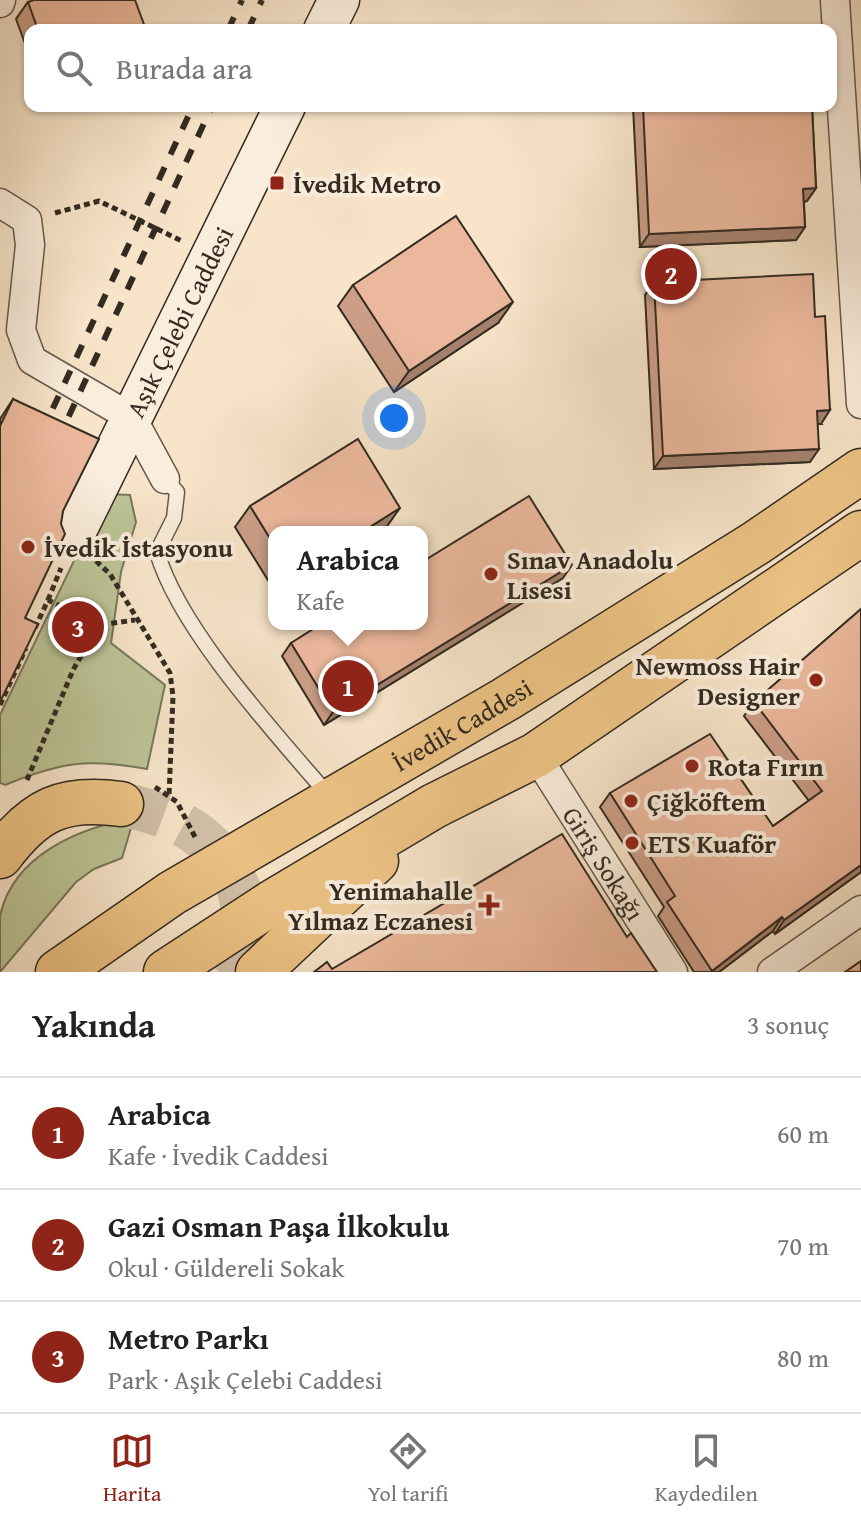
<!DOCTYPE html>
<html lang="tr">
<head>
<meta charset="utf-8">
<style>
  body { margin:0; font-family:"Gentium Book Plus",serif; background:#f6f6f6; color:#222 }
  .you { position:absolute; left:394px; top:418px; width:28px; height:28px; margin:-20px; border:6px solid #fff; border-radius:50%; background:#1a73e8; box-shadow:0 0 0 12px #1a73e833 }
  .badge { display:grid; place-items:center; width:52px; height:52px; border-radius:50%; background:#8f2418; color:#fff; font-size:26px; font-weight:700 }
  .pin { position:absolute; translate:-50% -50%; border:4px solid #fff; box-shadow:0 2px 8px #0006 }
  .popup { position:absolute; left:268px; top:526px; width:160px; height:104px; box-sizing:border-box; display:grid; place-content:center; border-radius:16px; background:#fff; filter:drop-shadow(0 2px 6px #0005); font-size:26px; white-space:nowrap; color:#767676 }
  .popup b { font-size:30px; color:#222 }
  .popup::after { content:''; position:absolute; left:50%; top:100%; margin-left:-16px; border:16px solid transparent; border-top-color:#fff }
  .list { margin:0; padding:0; list-style:none }
  h2 { display:flex; justify-content:space-between; align-items:center; height:104px; margin:0; padding:0 32px; font-size:34px }
  h2 small { font-size:26px; font-weight:400; color:#767676 }
  .list li { display:grid; grid-template-columns:52px 1fr auto; gap:24px; align-items:center; box-sizing:border-box; height:112px; padding:0 32px; border-top:2px solid #e0e0e0 }
  .list b { display:block; font-size:30px; white-space:nowrap }
  .list p { margin:0; font-size:26px; white-space:nowrap; color:#767676 }
  .list em { font-size:26px; font-style:normal; color:#767676 }
  .icon { flex:none; width:44px; height:44px; fill:none; stroke:currentColor; stroke-width:2; stroke-linecap:round; stroke-linejoin:round }
  .map { position:relative; flex:none; width:861px; height:972px; overflow:hidden }
  .search { position:absolute; background:#fff; box-shadow:0 2px 6px #0004; left:24px; right:24px; top:24px; height:88px; display:flex; align-items:center; gap:20px; box-sizing:border-box; padding:0 28px; border-radius:16px; color:#767676; font-size:30px }
  .sheet { height:440px; background:#fff }
  nav { display:flex; justify-content:space-around; align-items:center; box-sizing:border-box; height:112px; border-top:2px solid #e0e0e0; background:#fff; font-size:22px; color:#767676 }
  nav a { display:grid; justify-items:center; gap:4px }
  nav .on { color:#8f2418 }
  .map>svg:first-child { display:block }
  .green { fill:#bcc497; stroke:#78785c; stroke-width:2 }
  .lines { fill:none; stroke-linecap:round; stroke-linejoin:round }
  .primary-tunnel { stroke:#d0bfa7; stroke-width:44; stroke-dasharray:44 22; stroke-linecap:butt }
  .lane-casing { stroke:#64594b; stroke-width:17 }
  .street-casing { stroke:#64594b; stroke-width:31 }
  .secondary-casing { stroke:#332b21; stroke-width:43 }
  .primary-casing { stroke:#332b21; stroke-width:47 }
  .path { stroke:#332b21; stroke-width:5; stroke-dasharray:6 4; stroke-linecap:butt }
  .lane { stroke:#faeddc; stroke-width:14 }
  .street { stroke:#faeddc; stroke-width:28 }
  .secondary { stroke:#faeddc; stroke-width:40 }
  .primary { stroke:#ecc284; stroke-width:44 }
  .rail { stroke:#332b21; stroke-width:6; stroke-dasharray:14 14; stroke-linecap:butt }
  .wall { fill:#cb9e87; stroke:#332b21; stroke-width:2 }
  .shaded-wall { fill:#a5816e; stroke:#332b21; stroke-width:2 }
  .building { fill:#ecb89d; stroke:#332b21; stroke-width:2 }
  .poi-dot { fill:#8f2418; stroke:#faeddc; stroke-width:3 }
  .labels { text-anchor:middle; dominant-baseline:central; stroke-width:8; stroke-linejoin:round; paint-order:stroke }
  .poi-label { font-size:26px; font-weight:bold; fill:#332b21; stroke:#faeddc; text-anchor:start }
  .street-label { font-size:26px; fill:#332b21; stroke:#faeddc }
</style>
</head>
<body>
<div class="map">
<svg width="861" height="972" viewBox="0 0 861 972">
  <rect width="100%" height="100%" fill="#f7e4c9"/>
  <filter id="stains"><feTurbulence type="fractalNoise" baseFrequency=".0025" numOctaves="4"/><feColorMatrix values="0 0 0 0 .2 0 0 0 0 .09 0 0 0 0 .02 0 0 0 .5 -.17"/></filter>
  <radialGradient id="worn" r=".72"><stop offset=".6" stop-color="#630" stop-opacity="0"/><stop offset="1" stop-color="#630" stop-opacity=".3"/></radialGradient>
  <!-- green -->
  <g class="green">
    <path d="M106 494 130 495 136 522 121 572 111 643 165 685 147 769C87 758 61 762 5 785L0 783V715Z"/>
    <path d="M134 818 122 858 94 869 76 882 0 972C0 954 0 933 0 916 13 855 79 828 134 818Z"/>
  </g>
  <g class="lines">
    <!-- primary-tunnel -->
    <path class="primary-tunnel" d="M121 804C148 810 180 819 201 837 246 874 259 928 219 972"/>
    <defs>
      <path id="lane" d="M165 479 177 492 174 518 157 552C179 629 276 734 329 796"/>
      <g id="street">
        <polyline points="835,0 861,404"/>
        <polyline points="0,3 1,0"/>
        <polyline points="0,203 27,220 30,245 21,330 32,360 132,418 165,479"/>
        <path id="s1" d="M536 755 673 972"/>
        <polyline points="772,972 861,910"/>
      </g>
      <g id="secondary">
        <polyline points="324,30 339,0"/>
        <path id="s2" d="M73 537 285 106"/>
      </g>
      <g id="primary">
        <path d="M0 856C35 809 63 796 121 804"/>
        <path id="s3" d="M58 972 172 893 506 699 756 543 861 471"/>
        <polyline points="166,972 273,902 434,806 536,755 861,533"/>
        <polyline points="258,972 376,861"/>
      </g>
    </defs>
    <!-- lane casing -->
    <use href="#lane" class="lane-casing"/>
    <!-- street casing -->
    <use href="#street" class="street-casing"/>
    <!-- secondary casing -->
    <use href="#secondary" class="secondary-casing"/>
    <!-- primary casing -->
    <use href="#primary" class="primary-casing"/>
    <!-- path -->
    <g class="path">
      <polyline points="55,213 99,201 182,241"/>
      <polyline points="96,561 110,574 170,673 173,696 169,796"/>
      <polyline points="48,600 61,568"/>
      <polyline points="35,628 48,600 99,625 135,620"/>
      <polyline points="0,705 26,648"/>
      <polyline points="27,780 73,670 99,625"/>
      <polyline points="155,787 177,802 195,837"/>
    </g>
    <!-- lane -->
    <use href="#lane" class="lane"/>
    <!-- street -->
    <use href="#street" class="street"/>
    <!-- secondary -->
    <use href="#secondary" class="secondary"/>
    <!-- primary -->
    <use href="#primary" class="primary"/>
    <!-- rail -->
    <g class="rail">
      <polyline points="228,30 242,0"/>
      <polyline points="248,30 262,0"/>
      <polyline points="41,434 193,106"/>
      <polyline points="57,442 212,106"/>
    </g>
  </g>
  <!-- wall -->
  <g class="wall">
    <polygon points="28,2 146,30 30,30 30,57 16,19"/>
    <polygon points="633,106 812,106 816,188 807,201 804,202 805,227 796,240 640,247"/>
    <polygon points="654,282 821,424 817,424 810,462 654,469 645,295"/>
    <polygon points="353,285 498,323 394,392 338,306"/>
    <polygon points="13,399 63,511 25,618 0,702 0,419"/>
    <polygon points="250,506 385,529 381,532 274,532 274,590 235,527"/>
    <polygon points="563,578 324,725 282,656 291,643"/>
    <polygon points="861,609 861,872 775,934 773,931 719,972 694,972 658,916 664,907 600,807 610,793 773,826 809,801 744,716 754,702"/>
  </g>
  <!-- shaded-wall -->
  <g class="shaded-wall">
    <polygon points="816,188 807,201 794,202 803,189"/>
    <polygon points="805,227 796,240 640,247 649,234"/>
    <polygon points="513,302 498,323 394,392 409,371"/>
    <polygon points="830,410 821,424 808,424 817,411"/>
    <polygon points="819,449 810,462 654,469 663,456"/>
    <polygon points="400,508 385,529 381,532 362,532"/>
    <polygon points="572,565 563,578 324,725 333,712"/>
    <polygon points="861,865 861,872 775,934 784,920"/>
    <polygon points="782,917 773,931 719,972 711,972"/>
  </g>
  <!-- building -->
  <g class="building">
    <polygon points="34,0 135,0 146,30 38,30 28,2"/>
    <polygon points="643,106 812,106 816,188 803,189 805,227 649,234"/>
    <polygon points="456,216 513,302 409,371 353,285"/>
    <polygon points="813,274 815,317 825,316 830,410 817,411 819,449 663,456 654,282"/>
    <polygon points="13,399 99,439 63,511 61,524 65,534 25,618 38,624 0,702 0,426"/>
    <polygon points="358,439 400,508 362,532 274,532 274,545 250,506"/>
    <polygon points="529,496 572,565 333,712 291,643 321,624 422,624 422,562"/>
    <polygon points="861,609 861,865 784,920 782,917 712,971 667,902 675,896 610,793 710,734 773,826 822,791 754,702"/>
    <polygon points="562,834 627,937 631,933 657,972 314,972 327,962 332,969"/>
    <polygon points="861,961 861,972 845,972"/>
  </g>
  <!-- markers -->
  <g class="poi-dot">
    <rect x="269" y="175" width="16" height="16" rx="4"/>
    <circle cx="28" cy="547" r="8"/>
    <circle cx="491" cy="574" r="8"/>
    <circle cx="816" cy="680" r="8"/>
    <circle cx="692" cy="766" r="8"/>
    <circle cx="631" cy="801" r="8"/>
    <circle cx="632" cy="843" r="8"/>
    <path d="M485 893h8v8h8v8h-8v8h-8v-8h-8v-8h8z"/>
  </g>
  <g class="labels">
    <!-- poi labels -->
    <g class="poi-label">
      <text x="293" y="183">İvedik Metro</text>
      <text x="44" y="547">İvedik İstasyonu</text>
      <text x="507" y="559">Sınav Anadolu<tspan x="507" dy="30">Lisesi</tspan></text>
      <text x="800" y="665" text-anchor="end">Newmoss Hair<tspan x="800" dy="30">Designer</tspan></text>
      <text x="708" y="766">Rota Fırın</text>
      <text x="647" y="801">Çiğköftem</text>
      <text x="648" y="843">ETS Kuaför</text>
      <text x="473" y="890" text-anchor="end">Yenimahalle<tspan x="473" dy="30">Yılmaz Eczanesi</tspan></text>
    </g>
    <!-- street labels -->
    <g class="street-label">
      <text stroke="none"><textPath href="#s2" startOffset="240">Aşık Çelebi Caddesi</textPath></text>
      <text stroke="none"><textPath href="#s3" startOffset="474">İvedik Caddesi</textPath></text>
      <text stroke="none"><textPath href="#s1" startOffset="128">Giriş Sokağı</textPath></text>
    </g>
  </g>
  <rect width="100%" height="100%" filter="url(#stains)"/>
  <rect width="100%" height="100%" fill="url(#worn)"/>
</svg>
<div class="you"></div>
<div class="pin badge" style="left:348px;top:686px">1</div>
<div class="popup"><b>Arabica</b>Kafe</div>
<div class="pin badge" style="left:671px;top:274px">2</div>
<div class="pin badge" style="left:78px;top:627px">3</div>
<div class="search"><svg class="icon" aria-label="search" viewBox="0 0 24 24"><circle cx="10" cy="10" r="6"/><path d="M15 15l6 6"/></svg>Burada ara</div>
</div>
<section class="sheet">
<h2>Yakında<small>3 sonuç</small></h2>
<ul class="list">
<li><span class="badge">1</span><div><b>Arabica</b><p>Kafe · İvedik Caddesi</p></div><em>60 m</em></li>
<li><span class="badge">2</span><div><b>Gazi Osman Paşa İlkokulu</b><p>Okul · Güldereli Sokak</p></div><em>70 m</em></li>
<li><span class="badge">3</span><div><b>Metro Parkı</b><p>Park · Aşık Çelebi Caddesi</p></div><em>80 m</em></li>
</ul>
</section>
<nav>
<a class="on"><svg class="icon" aria-label="map" viewBox="0 0 24 24"><path d="M3 6l6-2 6 2 6-2v14l-6 2-6-2-6 2zM9 4v14M15 6v14"/></svg>Harita</a>
<a><svg class="icon" aria-label="directions" viewBox="0 0 24 24"><path d="M12 3l9 9-9 9-9-9zM9 14v-3h6M13 9l2 2-2 2"/></svg>Yol tarifi</a>
<a><svg class="icon" aria-label="saved" viewBox="0 0 24 24"><path d="M7 4h10v16l-5-4-5 4z"/></svg>Kaydedilen</a>
</nav>
</body>
</html>
